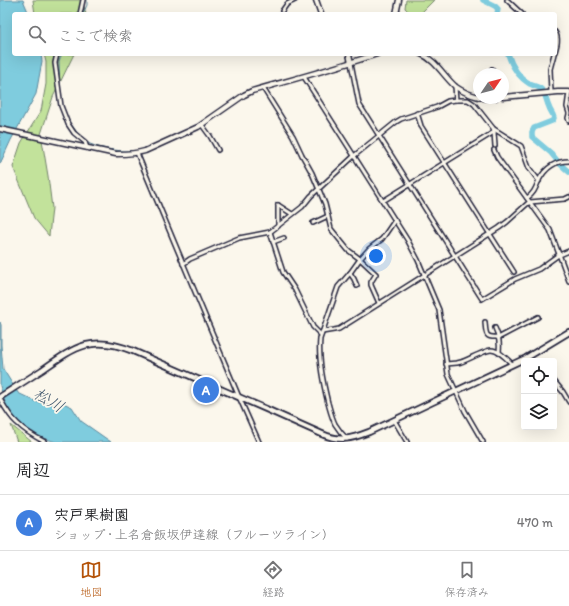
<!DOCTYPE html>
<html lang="ja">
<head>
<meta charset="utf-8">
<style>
  body { margin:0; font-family:Itim,"Klee One",sans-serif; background:#f2f2f2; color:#202124 }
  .controls { position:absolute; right:12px; bottom:12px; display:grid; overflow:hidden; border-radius:4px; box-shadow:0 4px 16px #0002 }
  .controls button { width:36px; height:36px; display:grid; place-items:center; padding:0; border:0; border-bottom:1px solid #e0e0e0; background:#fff; color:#202124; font:20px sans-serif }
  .compass { position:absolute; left:473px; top:68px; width:36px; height:36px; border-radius:50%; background:#fff; box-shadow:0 4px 16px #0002; rotate:55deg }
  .you { position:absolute; left:376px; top:256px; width:14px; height:14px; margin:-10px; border:3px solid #fff; border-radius:50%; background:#1a73e8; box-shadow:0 0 0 6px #1a73e833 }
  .badge { display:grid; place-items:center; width:26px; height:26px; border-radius:50%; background:#b45309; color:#fff; font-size:13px; font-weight:700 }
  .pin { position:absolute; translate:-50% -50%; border:2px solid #fff; box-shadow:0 1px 4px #0006 }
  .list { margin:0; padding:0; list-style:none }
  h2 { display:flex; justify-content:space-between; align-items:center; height:52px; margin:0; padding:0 16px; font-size:17px }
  h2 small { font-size:13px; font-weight:400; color:#757577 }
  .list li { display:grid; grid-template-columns:26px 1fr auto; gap:12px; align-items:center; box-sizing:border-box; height:56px; padding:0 16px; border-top:1px solid #e0e0e0 }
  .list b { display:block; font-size:15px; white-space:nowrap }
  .list p { margin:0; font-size:13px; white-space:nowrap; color:#757577 }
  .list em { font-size:13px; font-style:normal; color:#757577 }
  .icon { flex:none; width:22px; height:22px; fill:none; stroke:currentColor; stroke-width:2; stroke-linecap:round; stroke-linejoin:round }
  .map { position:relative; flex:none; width:569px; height:442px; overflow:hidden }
  .search { position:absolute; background:#fff; box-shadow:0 4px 16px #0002; left:12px; right:12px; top:12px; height:44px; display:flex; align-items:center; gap:10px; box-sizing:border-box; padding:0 14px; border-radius:4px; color:#757577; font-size:15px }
  .sheet { height:108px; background:#fff }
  nav { display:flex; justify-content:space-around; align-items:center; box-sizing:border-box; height:56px; border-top:1px solid #e0e0e0; background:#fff; font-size:11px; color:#757577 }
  nav a { display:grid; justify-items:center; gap:2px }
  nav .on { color:#b45309 }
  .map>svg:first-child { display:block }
  .green { fill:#c2e29b; stroke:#72826b }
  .water { fill:#7fccde; stroke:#5a889d }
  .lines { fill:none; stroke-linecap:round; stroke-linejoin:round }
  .stream { stroke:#5a889d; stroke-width:1 }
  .river { stroke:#7fccde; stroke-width:5.5 }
  .street-casing { stroke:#22223b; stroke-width:6 }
  .secondary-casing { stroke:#22223b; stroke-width:7 }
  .primary-casing { stroke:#22223b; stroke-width:8 }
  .street { stroke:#fbf7ec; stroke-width:3 }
  .secondary { stroke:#fbf7ec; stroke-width:4 }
  .primary { stroke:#fbf7ec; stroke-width:4.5 }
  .labels { text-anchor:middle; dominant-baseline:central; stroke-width:3.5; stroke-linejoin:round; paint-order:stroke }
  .water-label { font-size:16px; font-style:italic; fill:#3e556c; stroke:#fbf7ec }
</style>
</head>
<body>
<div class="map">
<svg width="569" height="442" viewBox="0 0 569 442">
  <rect width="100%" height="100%" fill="#fbf7ec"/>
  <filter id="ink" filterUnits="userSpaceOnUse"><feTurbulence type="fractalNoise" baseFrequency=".025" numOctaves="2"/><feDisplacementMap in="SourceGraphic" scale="8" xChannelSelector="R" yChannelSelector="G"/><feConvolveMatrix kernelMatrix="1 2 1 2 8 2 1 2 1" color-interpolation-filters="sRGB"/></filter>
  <g filter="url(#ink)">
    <!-- green -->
    <g class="green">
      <polygon points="33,0 82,0 86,14 35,14"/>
      <polygon points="406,0 434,0 420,14 411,14 405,8"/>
      <polygon points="44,54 74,54 53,97 41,134 48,176 52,208 49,236 34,218 13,167 21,143 41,111 46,84 46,62"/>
      <polygon points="11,425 32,442 17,442"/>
    </g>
    <!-- water -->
    <g class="water">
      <polygon points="0,0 23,0 29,14 14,14 14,54 41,54 42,61 36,94 11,140 0,164"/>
      <polygon points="0,322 1,325 1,345 3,369 18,393 37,402 52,404 61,402 72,407 81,421 111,442 56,442 34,435 17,422 6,405 0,386"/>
    </g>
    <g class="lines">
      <!-- stream -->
      <g class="stream">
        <polyline points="83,14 87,5 87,0"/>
        <polyline points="60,91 59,61 62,54"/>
        <polyline points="68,120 79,135"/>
        <path d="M86 142C97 148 111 150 124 151 129 151 133 150 137 151"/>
        <polyline points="155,192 184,261"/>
        <polyline points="185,264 201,302"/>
      </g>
      <!-- river -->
      <g class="river">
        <polyline points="483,0 495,6 498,9 497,14"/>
        <path d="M508 54C512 67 518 77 530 84 533 86 538 86 541 89 546 94 546 101 549 107 550 111 553 113 554 118L552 121 534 128 532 132V137L551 153 560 164 569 172"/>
      </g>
      <defs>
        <g id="street">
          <polyline points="507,0 522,14"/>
          <polyline points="282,11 287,4 295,0"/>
          <polyline points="80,14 83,0"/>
          <path d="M555 32C559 38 557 45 555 52"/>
          <polyline points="57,54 55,63 61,106 68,124 74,133 85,142 87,148"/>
          <polyline points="351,63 358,99 359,104 482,299 515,279 539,269 557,256 569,251"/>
          <polyline points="492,69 493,74"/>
          <polyline points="304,77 408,241 418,260 439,310 448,374 465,411 483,442"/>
          <polyline points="455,86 456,100"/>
          <polyline points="263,88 293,136 302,155 312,173 325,204 331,229 348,250 360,259 376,274 371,282 371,285 379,303"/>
          <polyline points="551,92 550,69 554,54"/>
          <polyline points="569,92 567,107 569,113"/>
          <polyline points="417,113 421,126 514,272"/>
          <polyline points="569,114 568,118 569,121"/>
          <polyline points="202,125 210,136 218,150"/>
          <polyline points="494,129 521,146 529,168 539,181"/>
          <polyline points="494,150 497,157 550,230 569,281"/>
          <polyline points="137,153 239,397 259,442"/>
          <path d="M527 198C534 194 536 187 539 180 546 167 555 161 569 161"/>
          <polyline points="383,201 494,132"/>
          <polyline points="278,205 292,214"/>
          <polyline points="313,223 328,216"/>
          <polyline points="278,226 278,205"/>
          <polyline points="270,232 283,272 295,290 313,327 321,335"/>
          <polyline points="273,242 284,238"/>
          <polyline points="183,264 190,259 239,238 270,232 302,207 311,196 354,156 396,122 401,119 437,107 448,101 456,100 468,100 474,104 493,128 494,132 495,146"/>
          <polyline points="350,273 354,279 357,286"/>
          <path d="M485 322C486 334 485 338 498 337"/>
          <path d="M495 328C499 336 500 345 499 353"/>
          <polyline points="322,332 334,330 339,329 499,228 507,222 527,204 530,202 565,199 569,197"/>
          <polyline points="498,338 538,317"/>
          <path d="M446 364 457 363 461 362C467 360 486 350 491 350 499 350 507 359 512 364"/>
          <polyline points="554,381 563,392 569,402"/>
          <path d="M0 399C5 408 10 417 17 423 25 431 35 437 45 442"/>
          <polyline points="394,420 407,442"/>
          <path d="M347 439C342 434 338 429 335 424 332 418 330 410 328 403 323 383 318 360 320 339L338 287 350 273 360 259 369 249 382 239 395 220"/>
        </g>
        <g id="secondary">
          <polyline points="316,0 321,14"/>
          <polyline points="396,14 399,0"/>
          <polyline points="349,54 351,63"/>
          <path d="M421 54C436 60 444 77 456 87 463 92 471 95 479 97"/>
          <polyline points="503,97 558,92 569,92"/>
          <polyline points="484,98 495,98"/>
          <path d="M0 129 116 154C126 154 135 154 145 151L198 127 244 95 252 91C294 79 336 68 377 54"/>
        </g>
        <path id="primary" d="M0 397C14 388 28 379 42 370 75 347 92 334 133 351L266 409 322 434C340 442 351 439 369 432L526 358 569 332"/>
      </defs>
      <!-- street casing -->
      <use href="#street" class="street-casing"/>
      <!-- secondary casing -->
      <use href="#secondary" class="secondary-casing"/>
      <!-- primary casing -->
      <use href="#primary" class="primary-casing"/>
      <!-- street -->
      <use href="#street" class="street"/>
      <!-- secondary -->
      <use href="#secondary" class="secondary"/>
      <!-- primary -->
      <use href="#primary" class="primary"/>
    </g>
  </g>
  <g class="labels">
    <!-- water labels -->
    <g class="water-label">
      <text transform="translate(49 400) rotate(31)">松川</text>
    </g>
  </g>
</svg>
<div class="controls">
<button><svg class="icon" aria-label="locate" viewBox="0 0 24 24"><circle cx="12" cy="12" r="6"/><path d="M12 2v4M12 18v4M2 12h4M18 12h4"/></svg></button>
<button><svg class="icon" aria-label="layers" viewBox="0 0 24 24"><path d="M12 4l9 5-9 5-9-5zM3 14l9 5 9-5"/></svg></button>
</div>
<svg class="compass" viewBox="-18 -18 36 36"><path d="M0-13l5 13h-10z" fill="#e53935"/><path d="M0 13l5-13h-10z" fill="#757577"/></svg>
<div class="you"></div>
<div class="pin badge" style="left:206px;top:390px;background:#3f7fe0">A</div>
<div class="search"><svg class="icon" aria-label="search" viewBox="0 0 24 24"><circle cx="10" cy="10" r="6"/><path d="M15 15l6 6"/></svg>ここで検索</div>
</div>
<section class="sheet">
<h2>周辺<small></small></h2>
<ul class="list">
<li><span class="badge" style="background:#3f7fe0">A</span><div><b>宍戸果樹園</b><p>ショップ · 上名倉飯坂伊達線（フルーツライン）</p></div><em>470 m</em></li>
</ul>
</section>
<nav>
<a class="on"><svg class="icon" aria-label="map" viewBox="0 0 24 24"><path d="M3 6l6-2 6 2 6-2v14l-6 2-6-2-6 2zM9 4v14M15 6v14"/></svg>地図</a>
<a><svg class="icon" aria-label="directions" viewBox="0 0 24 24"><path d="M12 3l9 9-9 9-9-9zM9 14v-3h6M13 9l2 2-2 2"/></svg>経路</a>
<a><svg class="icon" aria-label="saved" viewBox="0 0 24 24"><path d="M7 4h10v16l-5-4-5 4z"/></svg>保存済み</a>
</nav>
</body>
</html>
